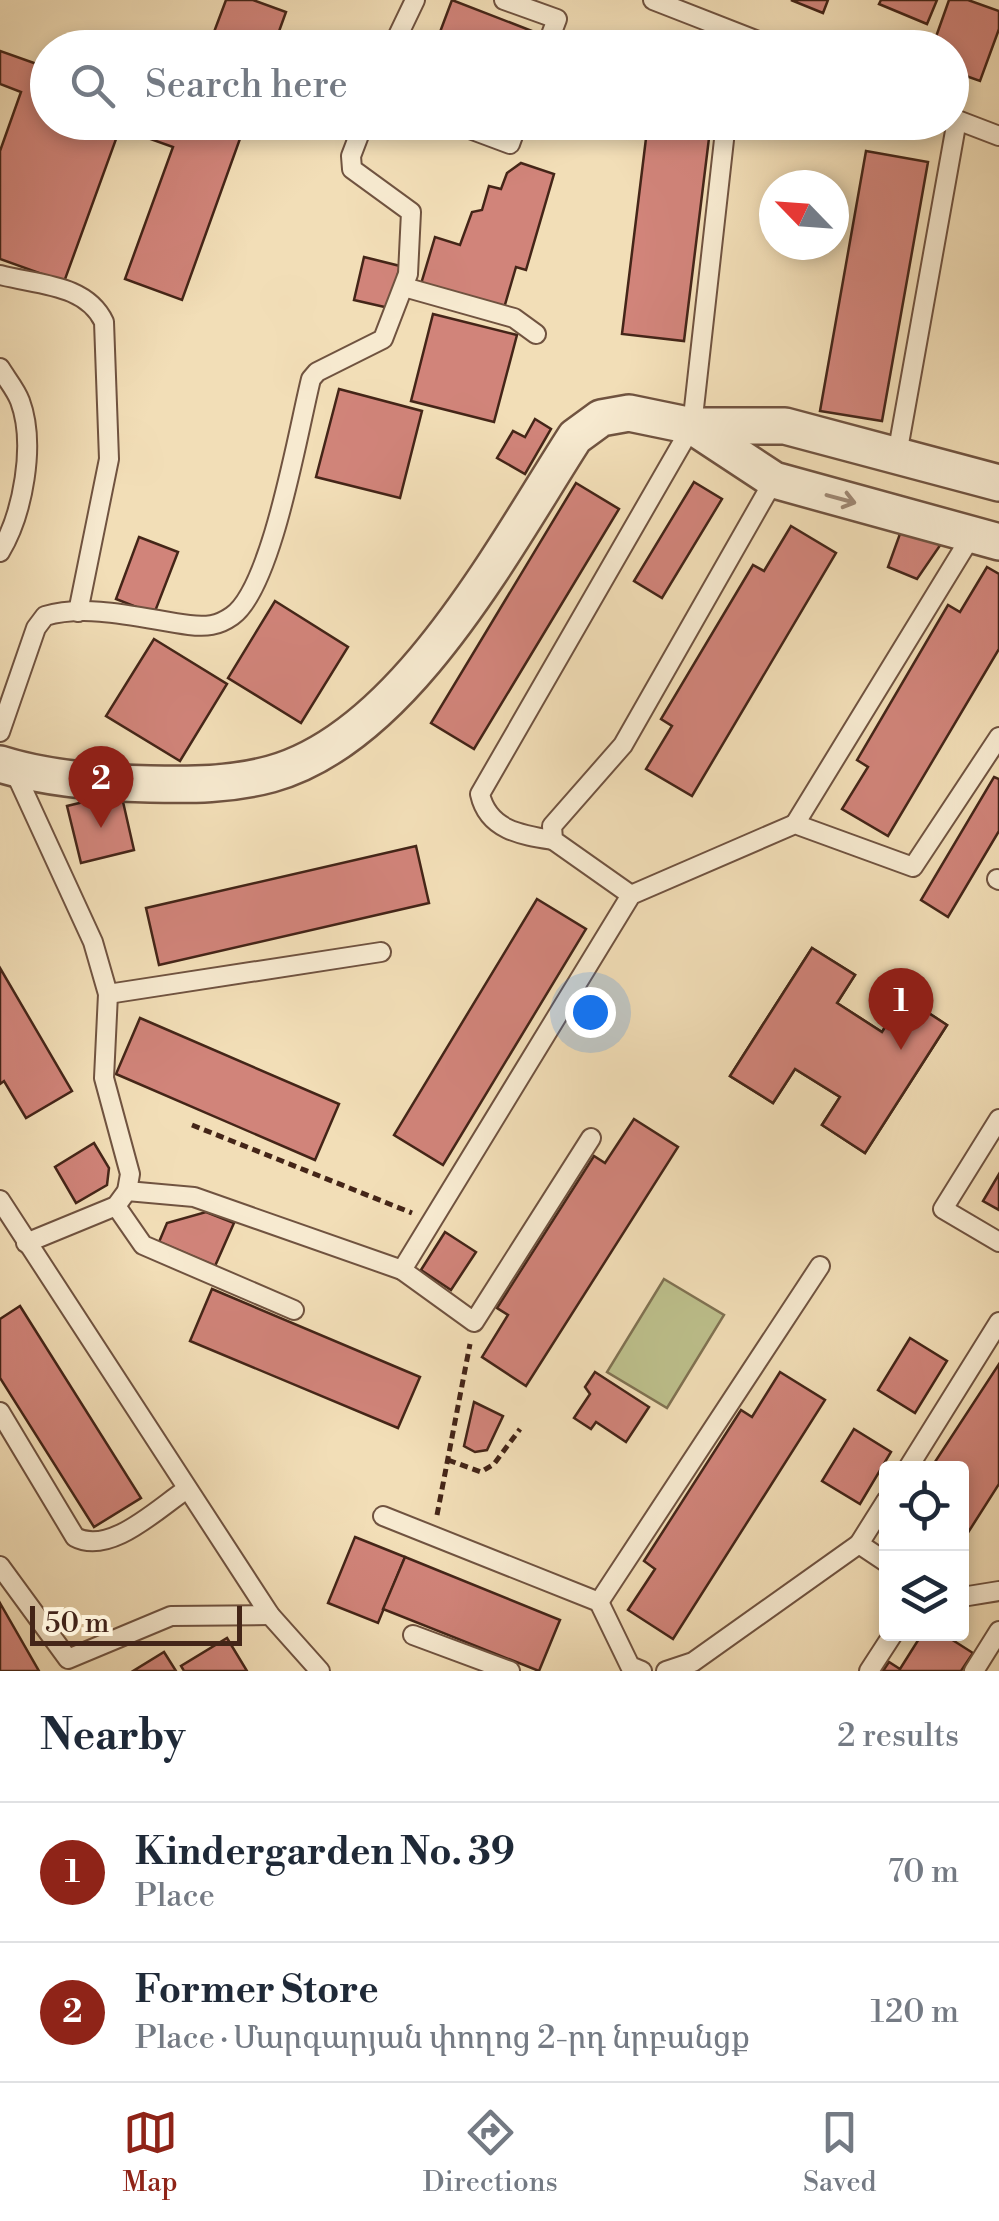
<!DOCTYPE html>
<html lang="en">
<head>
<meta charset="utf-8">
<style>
  body { margin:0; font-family:"Libre Bodoni","Noto Serif Armenian",serif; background:#f2f2f3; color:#1f2937 }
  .controls { position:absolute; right:30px; bottom:30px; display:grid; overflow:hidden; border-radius:10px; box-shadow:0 5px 15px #0003 }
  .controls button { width:90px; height:90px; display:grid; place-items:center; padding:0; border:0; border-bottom:2px solid #e0e1e3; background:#fff; color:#1f2937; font:50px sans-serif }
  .compass { position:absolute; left:759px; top:170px; width:90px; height:90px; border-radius:50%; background:#fff; box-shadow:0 5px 15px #0003; rotate:295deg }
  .scale { position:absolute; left:30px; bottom:25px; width:212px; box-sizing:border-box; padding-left:10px; border:5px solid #442518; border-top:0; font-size:28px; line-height:35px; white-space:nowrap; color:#442518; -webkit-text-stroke:8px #f7ead0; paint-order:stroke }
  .you { position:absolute; left:590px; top:1012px; width:35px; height:35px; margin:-25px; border:8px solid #fff; border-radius:50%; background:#1a73e8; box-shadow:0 0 0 15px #1a73e833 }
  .badge { display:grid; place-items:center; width:65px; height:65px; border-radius:50%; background:#8f2418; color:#fff; font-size:32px; font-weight:700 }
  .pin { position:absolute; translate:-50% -82px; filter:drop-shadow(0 2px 5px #0008) }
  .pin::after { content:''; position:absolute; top:52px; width:35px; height:30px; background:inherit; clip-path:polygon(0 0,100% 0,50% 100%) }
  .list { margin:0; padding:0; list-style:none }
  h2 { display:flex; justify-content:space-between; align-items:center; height:130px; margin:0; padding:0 40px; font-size:42px }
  h2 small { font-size:32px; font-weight:400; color:#747a83 }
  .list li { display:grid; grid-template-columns:65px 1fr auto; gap:30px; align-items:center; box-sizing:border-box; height:140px; padding:0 40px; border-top:2px solid #e0e1e3 }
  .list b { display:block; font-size:38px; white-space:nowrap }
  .list p { margin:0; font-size:32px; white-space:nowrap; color:#747a83 }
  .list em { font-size:32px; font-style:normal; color:#747a83 }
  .icon { flex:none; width:55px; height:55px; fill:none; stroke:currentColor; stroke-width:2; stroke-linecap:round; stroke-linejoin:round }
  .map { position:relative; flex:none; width:999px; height:1671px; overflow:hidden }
  .search { position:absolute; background:#fff; box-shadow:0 5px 15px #0003; left:30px; right:30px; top:30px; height:110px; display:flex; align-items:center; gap:25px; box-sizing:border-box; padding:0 35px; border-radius:55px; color:#747a83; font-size:38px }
  .sheet { height:410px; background:#fff }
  nav { display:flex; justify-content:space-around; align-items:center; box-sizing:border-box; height:140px; border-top:2px solid #e0e1e3; background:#fff; font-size:28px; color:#747a83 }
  nav a { display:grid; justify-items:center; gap:5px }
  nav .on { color:#8f2418 }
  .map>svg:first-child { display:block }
  .grass { fill:#bdc08c; stroke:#807252; stroke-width:2.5 }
  .building { fill:#d1847a; stroke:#442518; stroke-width:2.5; fill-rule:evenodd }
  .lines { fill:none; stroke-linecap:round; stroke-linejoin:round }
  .lane-casing { stroke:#705340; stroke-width:22 }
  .street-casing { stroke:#705340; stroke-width:40 }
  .path { stroke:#442518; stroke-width:5; stroke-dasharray:8 5; stroke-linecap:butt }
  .lane { stroke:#f7ead0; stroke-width:18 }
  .street { stroke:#f7ead0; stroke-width:35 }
  .oneway { stroke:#9e8874 }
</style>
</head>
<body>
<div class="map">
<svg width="999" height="1671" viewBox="0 0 999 1671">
  <rect width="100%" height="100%" fill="#f2deb7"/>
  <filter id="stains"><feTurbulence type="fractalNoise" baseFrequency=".002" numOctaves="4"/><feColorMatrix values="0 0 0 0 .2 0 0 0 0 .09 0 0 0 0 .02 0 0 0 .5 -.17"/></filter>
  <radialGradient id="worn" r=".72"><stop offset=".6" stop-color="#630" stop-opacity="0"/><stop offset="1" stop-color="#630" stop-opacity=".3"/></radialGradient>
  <!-- grass -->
  <polygon class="grass" points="664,1279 724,1315 667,1408 607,1372"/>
  <!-- building -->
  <g class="building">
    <polygon points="226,0 253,0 286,12 273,48 208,48"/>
    <polygon points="452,0 532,31 526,48 434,48"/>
    <polygon points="791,0 828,0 823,13"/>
    <polygon points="881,0 937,0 927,24 879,4"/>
    <polygon points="949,0 968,0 999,11 999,29 980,81 952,71 952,48 932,48"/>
    <polygon points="0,51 48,68 48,122 246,122 182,300 125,279 173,147 120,128 64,282 0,259 0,151 21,92 0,84"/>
    <polygon points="648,122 711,122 684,341 622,334"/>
    <polygon points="866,151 928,162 882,421 820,411"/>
    <polygon points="521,163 554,174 526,270 516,267 504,308 421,284 435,237 460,245 472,212 482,210 489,186 501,189 507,173"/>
    <polygon points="364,257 400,266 389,308 354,300"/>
    <polygon points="433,314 517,335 494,422 411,401"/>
    <polygon points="339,389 422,411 400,498 316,477"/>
    <polygon points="535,419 551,429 525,474 497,458 513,431 525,437"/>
    <polygon points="694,482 722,499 662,598 634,581"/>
    <polygon points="576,483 619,509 474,749 431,723"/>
    <polygon points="791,526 836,553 692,796 646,769 672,726 661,719 753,565 764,571"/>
    <polygon points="901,531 941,544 917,579 888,567"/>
    <polygon points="139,537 178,552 154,614 116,599"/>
    <polygon points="987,567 999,574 999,649 888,836 842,809 868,767 857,760 948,605 960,612"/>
    <polygon points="275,601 348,647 301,723 228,678"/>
    <polygon points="154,639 227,684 180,761 106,716"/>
    <polygon points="994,777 999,779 999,831 948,917 921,900"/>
    <polygon points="121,793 134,850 81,863 67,806"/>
    <polygon points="416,846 429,903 159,965 146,908"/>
    <polygon points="537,899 586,929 443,1165 394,1135"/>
    <path d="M812 948 855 975 837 1003 882 1032 904 997 947 1025 865 1153 822 1125 840 1097 795 1069 773 1103 730 1076ZM828 1017 873 1046 849 1083 805 1054Z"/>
    <polygon points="812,948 855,975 837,1003 882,1032 904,997 947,1025 865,1153 822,1125 840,1097 795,1069 773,1103 730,1076"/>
    <polygon points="0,968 72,1091 26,1118 4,1081 0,1084"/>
    <polygon points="140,1018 339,1104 315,1160 116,1074"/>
    <polygon points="634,1119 678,1147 526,1386 482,1357 508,1315 497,1308 594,1156 605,1163"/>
    <polygon points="94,1143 109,1168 107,1185 76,1203 55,1167"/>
    <polygon points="999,1174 999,1210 983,1201"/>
    <polygon points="206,1212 234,1223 215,1266 159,1242 167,1223"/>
    <polygon points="445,1232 476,1252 451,1290 421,1270"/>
    <polygon points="212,1289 420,1377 398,1428 190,1341"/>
    <polygon points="20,1306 141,1498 94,1527 0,1378 0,1319"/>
    <polygon points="910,1338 947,1361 915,1413 878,1390"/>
    <polygon points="999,1364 999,1484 962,1542 962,1468 931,1468"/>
    <polygon points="595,1372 649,1407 626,1442 596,1422 591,1429 574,1418 590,1394 585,1387"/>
    <polygon points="780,1372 825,1400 673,1639 628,1610 655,1569 644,1561 741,1410 752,1417"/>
    <polygon points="474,1402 503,1416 487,1450 475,1452 464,1446"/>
    <polygon points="854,1429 891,1452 860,1504 822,1481"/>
    <polygon points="355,1537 405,1557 378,1623 328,1603"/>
    <polygon points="405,1557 560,1620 539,1671 383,1609"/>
    <polygon points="0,1603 39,1671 0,1671"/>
    <polygon points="922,1634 943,1634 973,1653 961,1671 883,1671 889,1662 900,1669"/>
    <polygon points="227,1638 247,1671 184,1671 181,1666"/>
    <polygon points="164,1652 176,1671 133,1671"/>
  </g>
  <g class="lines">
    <defs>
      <g id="lane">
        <polyline points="504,0 557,19 546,48"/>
        <polyline points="653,0 776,48"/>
        <polyline points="392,48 415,0"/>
        <polyline points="952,118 999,136"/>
        <polyline points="451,122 510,144 518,122"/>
        <path d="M0 275C38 285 86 284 104 322L109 459 78 612"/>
        <polyline points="404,287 514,318 536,334"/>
        <path d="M0 368C6 378 16 390 20 401 36 444 23 514 0 552"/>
        <polyline points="897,455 957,120"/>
        <path d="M0 732 36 628 45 616C89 603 145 619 189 625 206 627 218 626 232 616 272 588 298 431 311 379L317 372 383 339 408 274 411 212 352 169 351 156 364 122"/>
        <polyline points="13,768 93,942 108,994 104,1078 130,1174 127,1191 116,1206 26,1243"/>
        <polyline points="795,824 972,535"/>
        <path d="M553 840C521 835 488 830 480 794L692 426 726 122"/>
        <polyline points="997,879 999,880"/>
        <polyline points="631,895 553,840 552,826 623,745 774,480"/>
        <polyline points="108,994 381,952"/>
        <polyline points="999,1119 943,1209 999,1242"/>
        <polyline points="591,1138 474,1322 402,1270 631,895 795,824 913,867 999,737"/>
        <polyline points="127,1191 194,1197 402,1270"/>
        <polyline points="0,1200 270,1615 320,1671"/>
        <polyline points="116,1206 143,1245 294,1310"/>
        <path d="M0 1412 75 1537C110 1556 158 1508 187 1489"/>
        <polyline points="908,1468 999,1322"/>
        <polyline points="383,1516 599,1602 630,1666 642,1671"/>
        <polyline points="859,1544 886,1501"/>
        <polyline points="0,1566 68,1659 171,1616 270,1615"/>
        <polyline points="962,1597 999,1591"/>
        <polyline points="599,1602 820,1266"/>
        <polyline points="413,1635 510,1671"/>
        <polyline points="666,1671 693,1662 859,1544 886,1562"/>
        <polyline points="869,1671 893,1634"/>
        <polyline points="974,1671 999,1631"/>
      </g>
      <g id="street">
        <polyline points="692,426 774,480 999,542"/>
        <path d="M0 764C47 779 101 783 150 784 192 785 230 785 271 774 405 737 504 547 575 437L601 418 629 413 692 426H785L999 483"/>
      </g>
    </defs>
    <!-- lane casing -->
    <use href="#lane" class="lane-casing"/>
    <!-- street casing -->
    <use href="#street" class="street-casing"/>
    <!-- path -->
    <g class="path">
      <polyline points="192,1125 412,1213"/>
      <polyline points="448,1460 481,1472 494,1464 520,1429"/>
      <polyline points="437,1515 470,1344"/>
    </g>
    <!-- lane -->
    <use href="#lane" class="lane"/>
    <!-- street -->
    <use href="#street" class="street"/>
  </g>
  <!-- one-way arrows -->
  <defs><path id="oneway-shaft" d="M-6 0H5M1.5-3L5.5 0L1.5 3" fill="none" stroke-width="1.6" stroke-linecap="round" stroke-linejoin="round" transform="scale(2.5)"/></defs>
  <use class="oneway" href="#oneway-shaft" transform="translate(841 499) rotate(15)"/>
  <rect width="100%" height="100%" filter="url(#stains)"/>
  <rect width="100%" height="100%" fill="url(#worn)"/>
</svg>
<div class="controls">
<button><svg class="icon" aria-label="locate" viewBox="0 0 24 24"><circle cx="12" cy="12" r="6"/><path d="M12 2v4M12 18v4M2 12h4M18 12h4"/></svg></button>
<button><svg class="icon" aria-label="layers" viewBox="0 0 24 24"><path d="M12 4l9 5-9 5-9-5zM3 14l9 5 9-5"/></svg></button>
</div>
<svg class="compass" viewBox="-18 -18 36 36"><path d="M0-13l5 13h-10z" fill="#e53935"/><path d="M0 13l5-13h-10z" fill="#747a83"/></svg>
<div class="scale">50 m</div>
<div class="you"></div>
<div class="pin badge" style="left:901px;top:1050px">1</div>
<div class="pin badge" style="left:101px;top:828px">2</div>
<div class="search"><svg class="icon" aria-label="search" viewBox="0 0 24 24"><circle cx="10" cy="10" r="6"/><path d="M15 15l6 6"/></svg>Search here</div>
</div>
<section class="sheet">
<h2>Nearby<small>2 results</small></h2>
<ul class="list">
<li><span class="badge">1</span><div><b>Kindergarden No. 39</b><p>Place</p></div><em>70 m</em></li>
<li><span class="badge">2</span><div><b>Former Store</b><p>Place · Մարգարյան փողոց 2-րդ նրբանցք</p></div><em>120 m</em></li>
</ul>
</section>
<nav>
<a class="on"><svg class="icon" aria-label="map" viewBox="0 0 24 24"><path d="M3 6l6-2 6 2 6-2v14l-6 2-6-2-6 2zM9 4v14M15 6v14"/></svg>Map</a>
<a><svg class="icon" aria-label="directions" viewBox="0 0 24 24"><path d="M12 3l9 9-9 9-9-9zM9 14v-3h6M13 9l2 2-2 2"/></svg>Directions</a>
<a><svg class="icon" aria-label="saved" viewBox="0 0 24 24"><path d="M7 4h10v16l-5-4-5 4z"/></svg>Saved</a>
</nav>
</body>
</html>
